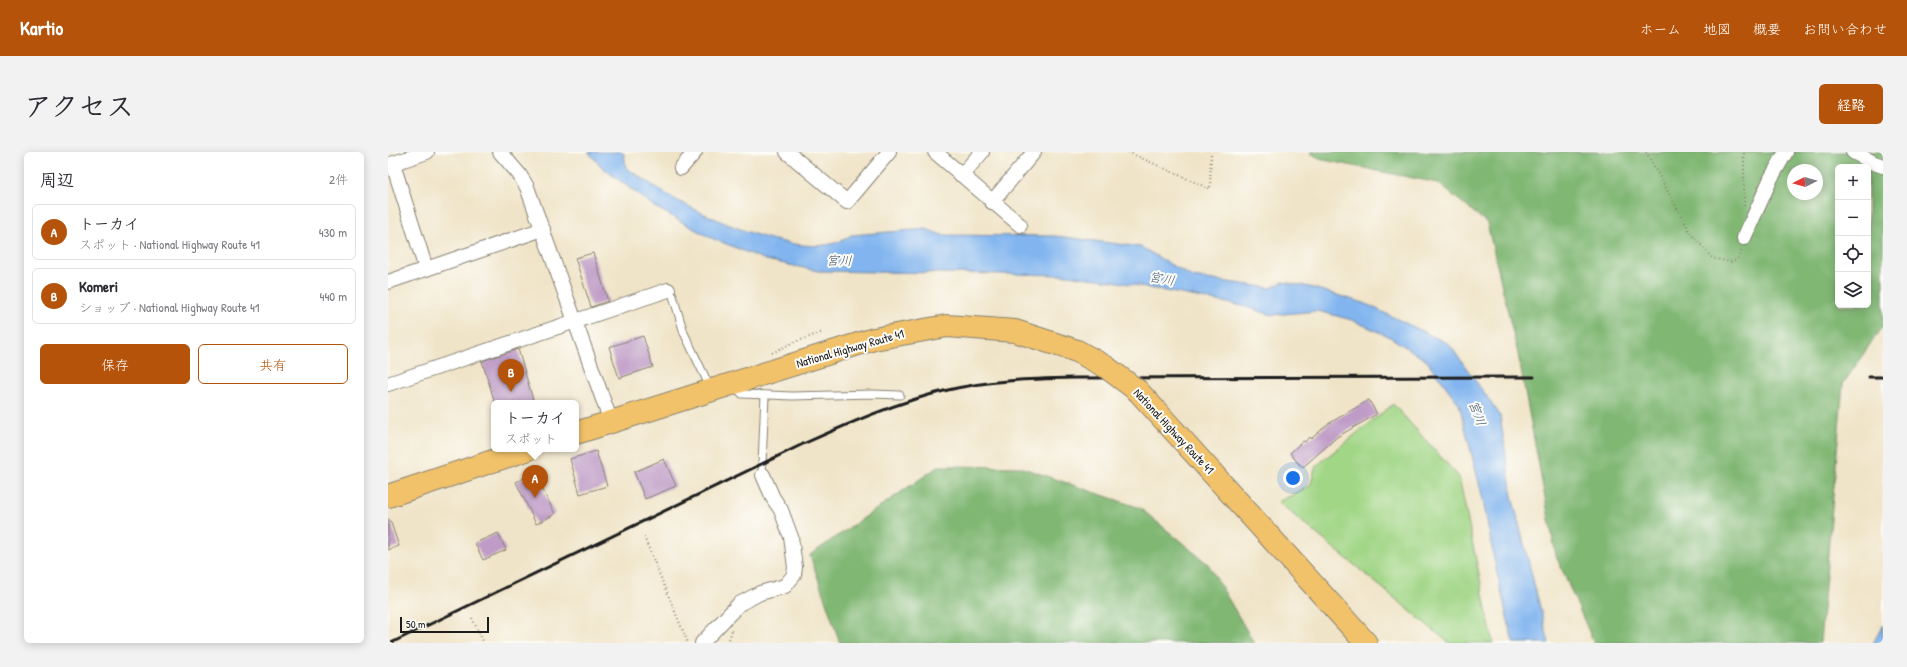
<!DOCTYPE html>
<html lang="ja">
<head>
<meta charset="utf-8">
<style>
  body { margin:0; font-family:"Patrick Hand","Klee One",sans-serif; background:#f2f2f3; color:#2b2b33 }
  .controls { position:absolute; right:12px; top:12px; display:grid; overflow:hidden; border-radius:6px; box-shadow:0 2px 10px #0003 }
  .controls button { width:36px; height:36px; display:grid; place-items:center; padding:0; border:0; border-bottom:1px solid #e1e1e2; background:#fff; color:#2b2b33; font:20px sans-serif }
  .compass { position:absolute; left:1399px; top:12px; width:36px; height:36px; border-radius:50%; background:#fff; box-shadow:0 2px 10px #0003; rotate:265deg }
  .scale { position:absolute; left:12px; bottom:10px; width:89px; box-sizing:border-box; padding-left:4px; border:2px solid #1c1c1c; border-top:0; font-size:11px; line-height:14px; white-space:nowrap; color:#1c1c1c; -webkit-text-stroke:3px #fdfcf7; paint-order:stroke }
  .you { position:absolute; left:905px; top:326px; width:14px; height:14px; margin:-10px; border:3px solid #fff; border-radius:50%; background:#1a73e8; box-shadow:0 0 0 6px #1a73e833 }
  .badge { display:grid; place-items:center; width:26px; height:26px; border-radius:50%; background:#b45309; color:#fff; font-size:13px; font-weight:700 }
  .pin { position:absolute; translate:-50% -33px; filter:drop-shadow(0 1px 2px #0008) }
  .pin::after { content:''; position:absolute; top:21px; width:14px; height:12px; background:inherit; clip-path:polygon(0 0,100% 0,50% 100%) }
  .popup { position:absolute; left:103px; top:248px; width:88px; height:52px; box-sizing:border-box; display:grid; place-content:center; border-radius:6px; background:#fff; filter:drop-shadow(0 1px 3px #0005); font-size:13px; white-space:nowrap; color:#7c7c81 }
  .popup b { font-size:15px; color:#2b2b33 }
  .popup::after { content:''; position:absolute; left:50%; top:100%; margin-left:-8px; border:8px solid transparent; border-top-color:#fff }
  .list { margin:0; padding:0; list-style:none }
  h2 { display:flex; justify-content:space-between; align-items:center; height:52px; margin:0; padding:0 16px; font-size:17px }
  h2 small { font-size:13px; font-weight:400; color:#7c7c81 }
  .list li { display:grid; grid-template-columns:26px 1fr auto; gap:12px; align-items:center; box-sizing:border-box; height:56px; margin:0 8px 8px; padding:0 8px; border:1px solid #e1e1e2; border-radius:6px }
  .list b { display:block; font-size:15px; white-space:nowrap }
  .list p { margin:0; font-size:13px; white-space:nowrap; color:#7c7c81 }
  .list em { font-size:13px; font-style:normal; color:#7c7c81 }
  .actions { display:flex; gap:8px; padding:12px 16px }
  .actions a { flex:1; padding:9px 0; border:1px solid #b45309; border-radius:6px; text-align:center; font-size:14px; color:#b45309 }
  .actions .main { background:#b45309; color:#fff }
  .icon { flex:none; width:22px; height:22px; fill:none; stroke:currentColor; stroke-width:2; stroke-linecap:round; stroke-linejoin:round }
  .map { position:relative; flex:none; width:1495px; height:491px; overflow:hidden; border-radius:6px }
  header { display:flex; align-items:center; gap:24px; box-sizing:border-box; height:56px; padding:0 20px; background:#b45309; color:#fff }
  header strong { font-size:19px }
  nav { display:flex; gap:22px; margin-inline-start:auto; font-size:14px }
  .intro { display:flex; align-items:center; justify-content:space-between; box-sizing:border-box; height:96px; padding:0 24px }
  h1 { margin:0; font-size:28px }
  .button { padding:10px 18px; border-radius:6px; background:#b45309; color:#fff; font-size:14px; font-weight:700 }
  main { display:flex; gap:24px; padding:0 24px }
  aside { flex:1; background:#fff; border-radius:6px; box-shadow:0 2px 10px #0003 }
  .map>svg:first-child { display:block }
  .green { fill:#a1d686; stroke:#5e7951 }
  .forest { fill:#80b773; stroke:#4e6a48; fill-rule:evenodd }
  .water { fill:#82b5ef; stroke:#4f6886 }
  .building { fill:#bf9cc7 }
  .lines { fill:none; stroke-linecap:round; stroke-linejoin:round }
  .lane-casing { stroke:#868072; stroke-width:9 }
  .street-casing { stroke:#868072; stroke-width:16 }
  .highway-casing { stroke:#868072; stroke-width:24 }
  .path { stroke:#868072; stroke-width:2; stroke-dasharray:1 3; stroke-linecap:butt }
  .lane { stroke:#fff; stroke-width:7 }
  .street { stroke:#fff; stroke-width:14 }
  .highway { stroke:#f2c26a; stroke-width:22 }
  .rail { stroke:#1c1c1c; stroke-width:3 }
  .highway-bridge-casing { stroke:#868072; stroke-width:24; stroke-linecap:butt }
  .highway-bridge { stroke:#f2c26a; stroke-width:22 }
  .labels { text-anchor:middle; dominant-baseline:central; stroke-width:4; stroke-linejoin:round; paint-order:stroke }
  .street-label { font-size:12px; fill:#1c1c1c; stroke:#fdfcf7 }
  .water-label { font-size:13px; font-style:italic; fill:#455970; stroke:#fdfcf7 }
</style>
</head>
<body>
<header>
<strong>Kartio</strong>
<nav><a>ホーム</a><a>地図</a><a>概要</a><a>お問い合わせ</a></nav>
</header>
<div class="intro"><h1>アクセス</h1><a class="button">経路</a></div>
<main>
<aside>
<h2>周辺<small>2件</small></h2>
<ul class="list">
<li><span class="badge">A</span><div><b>トーカイ</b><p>スポット · National Highway Route 41</p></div><em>430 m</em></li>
<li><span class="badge">B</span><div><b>Komeri</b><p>ショップ · National Highway Route 41</p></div><em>440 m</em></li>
</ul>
<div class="actions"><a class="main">保存</a><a>共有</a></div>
</aside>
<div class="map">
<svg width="1495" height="491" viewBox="0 0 1495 491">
  <rect width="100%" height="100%" fill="#fdfcf7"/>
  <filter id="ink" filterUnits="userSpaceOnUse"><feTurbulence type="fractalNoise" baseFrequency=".025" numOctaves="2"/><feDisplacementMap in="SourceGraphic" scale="8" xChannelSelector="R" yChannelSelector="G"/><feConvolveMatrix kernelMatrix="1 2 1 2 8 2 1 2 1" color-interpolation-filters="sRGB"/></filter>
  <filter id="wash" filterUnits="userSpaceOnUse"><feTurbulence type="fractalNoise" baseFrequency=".012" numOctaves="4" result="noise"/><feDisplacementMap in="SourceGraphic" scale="16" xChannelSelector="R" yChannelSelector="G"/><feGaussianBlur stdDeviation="0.9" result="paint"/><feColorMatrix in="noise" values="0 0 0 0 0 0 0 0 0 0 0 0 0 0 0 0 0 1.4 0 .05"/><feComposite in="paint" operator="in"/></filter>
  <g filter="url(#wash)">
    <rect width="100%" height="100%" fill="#f0e4c8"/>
    <!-- green -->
    <polygon class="green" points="1005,252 1071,325 1105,491 1061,491 890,350 922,334 928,314"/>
    <!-- forest -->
    <g class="forest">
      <path d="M921 0H1495V173L1455 232 1432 491H1206L1168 404 1130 202 1099 71 1050 31 931 7ZM1450 15H1480V153H1450ZM1405 18H1429V42H1405Z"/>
      <polygon points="551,314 632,315 752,356 820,412 866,491 452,491 422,403"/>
    </g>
    <!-- water -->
    <g class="water">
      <path d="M200 0H233L236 2 238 16C258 28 277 43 298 53 336 72 425 113 463 83L538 77 554 83 668 84 753 95 804 125 883 136 895 130 922 135 976 151 1061 192 1112 263 1124 344 1161 491H1125L1108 417 1094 343 1071 252 1039 209 1002 185 964 168 930 159 884 163 855 154 731 130 679 123 430 119 378 108 321 85 267 55 215 16Z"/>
      <polygon points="1495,473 1495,491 1485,491"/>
    </g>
    <g id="blocks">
      <!-- building -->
      <g class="building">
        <polygon points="205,101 220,149 203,155 187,106"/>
        <polygon points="255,184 265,215 231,226 221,195"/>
        <polygon points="130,197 146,251 107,251 94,209"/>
        <polygon points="981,248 989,262 949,285 914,316 902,301 915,289 917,290 921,285 923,287 940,272"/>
        <polygon points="208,299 219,334 192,342 182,307"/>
        <polygon points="276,307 288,334 257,347 246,320"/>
        <polygon points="146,321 167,362 148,372 128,330"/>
        <polygon points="0,368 2,368 11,394 0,398"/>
        <polygon points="110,381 118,398 95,408 87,391"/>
      </g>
    </g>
  </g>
  <g filter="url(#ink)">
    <use href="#blocks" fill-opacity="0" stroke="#868072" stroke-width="1"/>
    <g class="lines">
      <defs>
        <g id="lane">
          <polyline points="280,138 285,144 296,181 319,229"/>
          <polyline points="346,234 354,242 404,244 485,242 512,243"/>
          <polyline points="375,323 374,312 377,243"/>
        </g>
        <g id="street">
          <polyline points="112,0 131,22 139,35 223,270"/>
          <polyline points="399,0 459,50 501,0"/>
          <polyline points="547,0 632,73"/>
          <polyline points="1465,0 1486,11 1495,14"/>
          <polyline points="5,12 38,117"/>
          <polyline points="0,13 39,0"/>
          <polyline points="293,16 307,0"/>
          <polyline points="571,22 579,17 594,0"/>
          <polyline points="604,50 646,0"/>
          <polyline points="1356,86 1383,26 1398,0"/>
          <polyline points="0,130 155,77"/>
          <polyline points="0,232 280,138"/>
          <polyline points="314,491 351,452 372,441 397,434 406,423 407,415 403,385 393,358 385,346 375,323"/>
        </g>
        <g id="highway">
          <polyline points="750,239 978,491"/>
          <polyline points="188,281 486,187 559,174 627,179 689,199 718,215"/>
          <polyline points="0,344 141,297"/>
        </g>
      </defs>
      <!-- lane casing -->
      <use href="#lane" class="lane-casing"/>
      <!-- street casing -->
      <use href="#street" class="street-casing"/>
      <!-- highway casing -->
      <use href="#highway" class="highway-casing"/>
      <!-- path -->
      <g class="path">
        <polyline points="740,0 822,37 823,0"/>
        <polyline points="1258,0 1302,80 1324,106 1342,110 1349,108 1354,98"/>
        <polyline points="1356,54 1356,0"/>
        <polyline points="384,201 404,191 435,180"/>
        <polyline points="256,385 300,491"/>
        <polyline points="84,466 96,491"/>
        <polyline points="340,491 344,478"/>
      </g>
      <!-- lane -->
      <use href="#lane" class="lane"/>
      <!-- street -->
      <use href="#street" class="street"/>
      <!-- highway -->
      <use href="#highway" class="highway"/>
      <!-- rail -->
      <g class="rail">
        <polyline points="1481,225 1495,225"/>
        <path d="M3 491 415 292C462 271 509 250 560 238 601 228 645 227 687 226L1146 225"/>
      </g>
      <defs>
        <polyline id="highway-bridge" points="718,215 750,239"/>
      </defs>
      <!-- highway-bridge casing -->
      <use href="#highway-bridge" class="highway-bridge-casing"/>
      <!-- highway-bridge -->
      <use href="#highway-bridge" class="highway-bridge"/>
    </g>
  </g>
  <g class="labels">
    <!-- street labels -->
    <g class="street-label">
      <text transform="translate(462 196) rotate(-16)">National Highway Route 41</text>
      <text transform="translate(786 279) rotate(47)">National Highway Route 41</text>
    </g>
    <!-- water labels -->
    <g class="water-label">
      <text transform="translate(451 108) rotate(1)">宮川</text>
      <text transform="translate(774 126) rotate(10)">宮川</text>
      <text transform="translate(1090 261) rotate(70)">宮川</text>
    </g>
  </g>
</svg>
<div class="controls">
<button>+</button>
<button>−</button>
<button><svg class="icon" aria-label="locate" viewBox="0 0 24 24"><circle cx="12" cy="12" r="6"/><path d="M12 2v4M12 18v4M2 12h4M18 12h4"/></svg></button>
<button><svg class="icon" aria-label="layers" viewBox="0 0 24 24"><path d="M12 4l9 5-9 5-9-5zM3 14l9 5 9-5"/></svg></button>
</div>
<svg class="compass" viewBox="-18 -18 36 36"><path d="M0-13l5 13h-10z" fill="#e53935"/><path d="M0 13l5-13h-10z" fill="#7c7c81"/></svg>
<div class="scale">50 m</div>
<div class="you"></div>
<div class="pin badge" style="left:147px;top:346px">A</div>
<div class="popup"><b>トーカイ</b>スポット</div>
<div class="pin badge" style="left:123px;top:240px">B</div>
</div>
</main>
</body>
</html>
